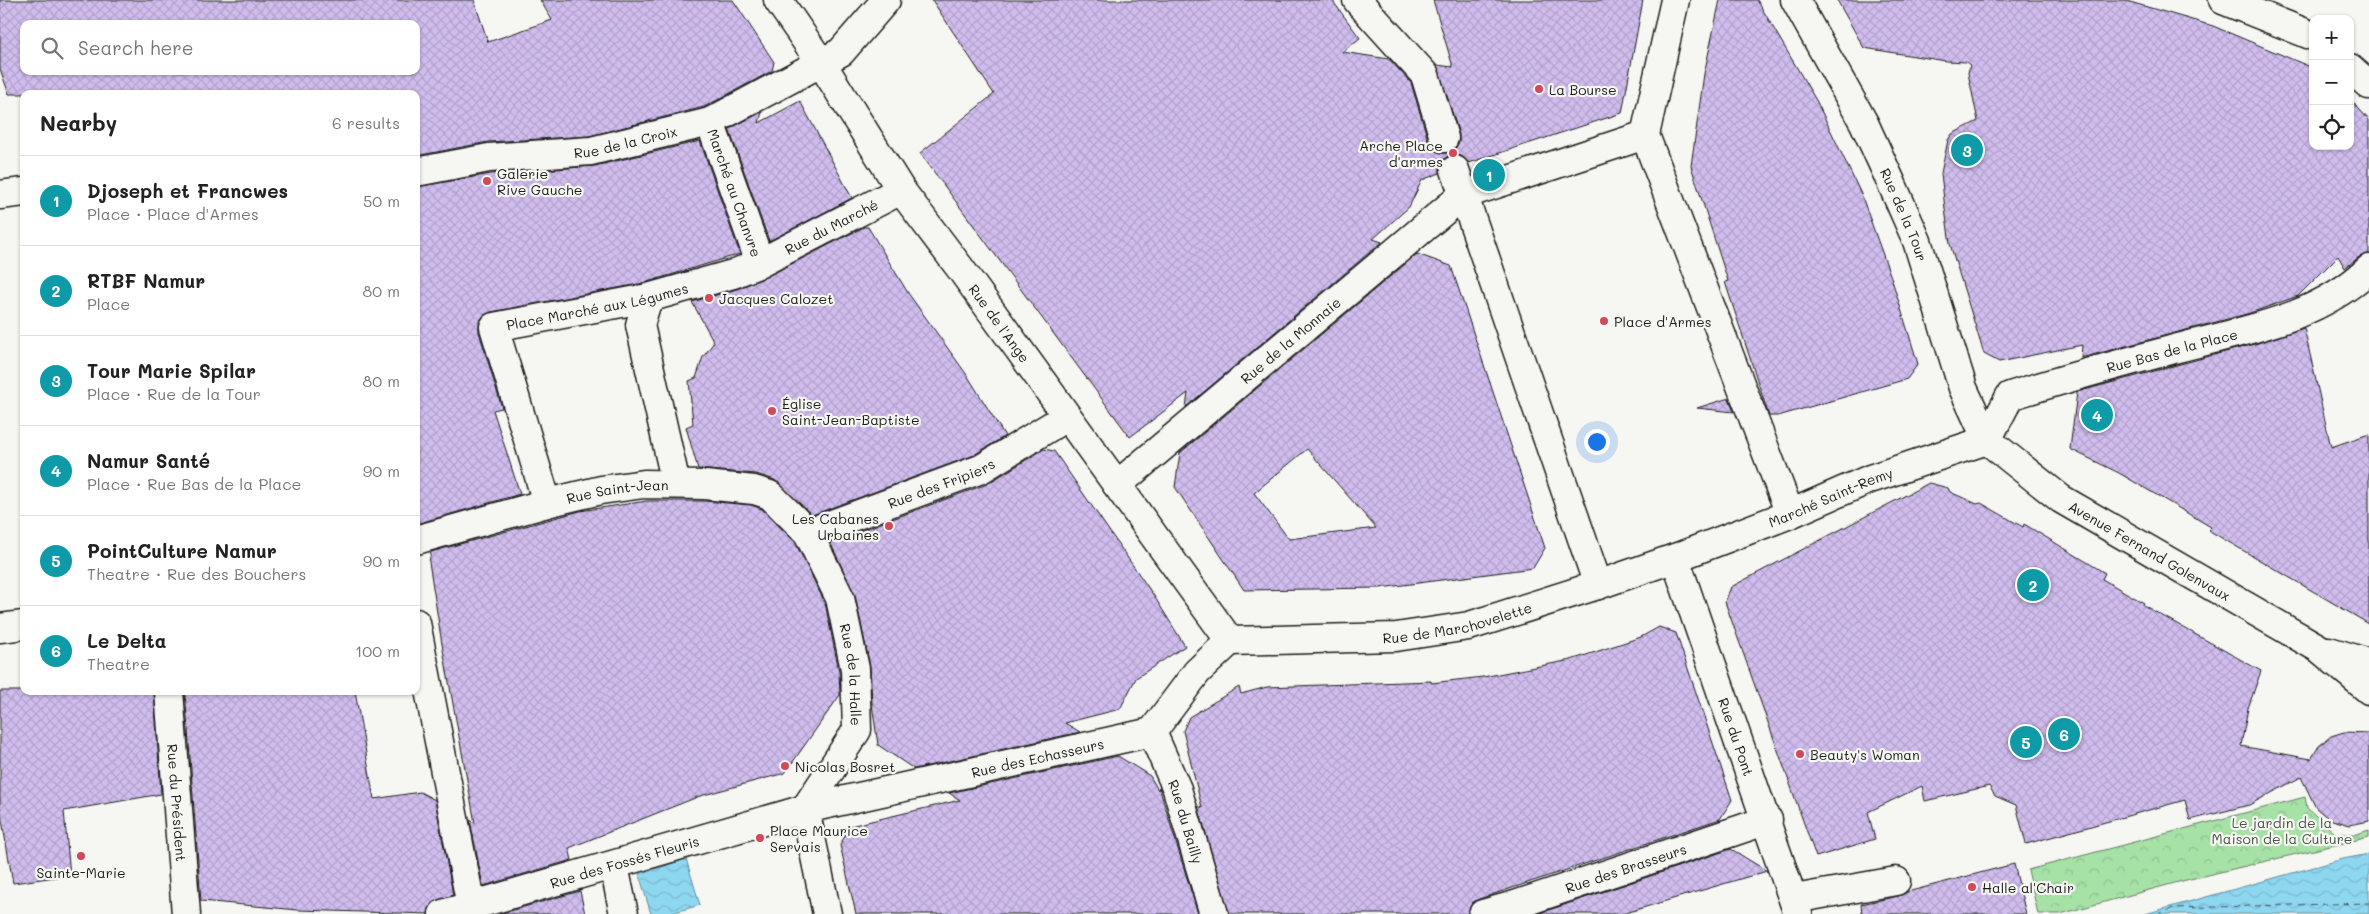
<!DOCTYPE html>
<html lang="en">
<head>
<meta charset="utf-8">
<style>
  body { margin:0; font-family:Mali,sans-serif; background:#f6f6f6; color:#222 }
  .controls { position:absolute; right:15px; top:15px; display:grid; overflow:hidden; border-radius:10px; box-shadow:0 1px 4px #0004 }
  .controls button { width:45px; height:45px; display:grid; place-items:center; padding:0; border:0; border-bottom:1px solid #e0e0e0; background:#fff; color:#222; font:25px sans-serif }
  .you { position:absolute; left:1596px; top:441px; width:18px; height:18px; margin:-12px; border:4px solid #fff; border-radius:50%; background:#1a73e8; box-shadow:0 0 0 8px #1a73e833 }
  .badge { display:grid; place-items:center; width:32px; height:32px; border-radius:50%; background:#b45309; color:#fff; font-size:16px; font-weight:700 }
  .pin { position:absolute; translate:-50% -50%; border:2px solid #fff; box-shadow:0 1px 5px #0006 }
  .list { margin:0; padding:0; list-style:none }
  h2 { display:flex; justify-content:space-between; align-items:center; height:65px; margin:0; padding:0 20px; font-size:21px }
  h2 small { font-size:16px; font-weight:400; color:#767676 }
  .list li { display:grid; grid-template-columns:32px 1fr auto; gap:15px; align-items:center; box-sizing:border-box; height:90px; padding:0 20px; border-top:1px solid #e0e0e0 }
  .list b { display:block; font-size:19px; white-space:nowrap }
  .list p { margin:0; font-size:16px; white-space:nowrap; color:#767676 }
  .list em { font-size:16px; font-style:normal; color:#767676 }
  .icon { flex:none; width:28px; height:28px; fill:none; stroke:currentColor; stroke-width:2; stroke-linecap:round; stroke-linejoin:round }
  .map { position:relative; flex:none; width:2369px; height:914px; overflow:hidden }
  .search { position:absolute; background:#fff; box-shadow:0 1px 4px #0004; left:20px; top:20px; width:400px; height:55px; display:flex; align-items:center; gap:12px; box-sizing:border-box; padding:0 18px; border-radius:10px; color:#767676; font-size:19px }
  .panel { position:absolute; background:#fff; box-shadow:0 1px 4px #0004; left:20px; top:90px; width:400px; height:605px; border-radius:10px }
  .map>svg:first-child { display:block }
  .park { fill:url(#park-crowns); stroke:#617e61 }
  .water { fill:url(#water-waves); stroke:#608c9b }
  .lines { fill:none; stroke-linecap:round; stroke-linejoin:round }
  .ferry { stroke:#3e545c; stroke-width:1; stroke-dasharray:6 5; stroke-linecap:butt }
  .building { fill:url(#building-cross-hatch); stroke:#1c1c1c; fill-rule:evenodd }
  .minor-casing { stroke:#1c1c1c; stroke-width:31 }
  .minor { stroke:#f6f6f2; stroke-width:28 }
  .poi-dot { fill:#d1495b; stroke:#f6f6f2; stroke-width:2 }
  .labels { text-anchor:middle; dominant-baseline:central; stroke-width:4.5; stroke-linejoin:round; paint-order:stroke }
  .poi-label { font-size:14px; fill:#1c1c1c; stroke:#f6f6f2; text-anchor:start }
  .street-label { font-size:14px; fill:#1c1c1c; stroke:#f6f6f2 }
  .park-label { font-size:14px; fill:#455745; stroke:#f6f6f2 }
</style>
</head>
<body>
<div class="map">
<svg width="2369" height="914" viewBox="0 0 2369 914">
  <defs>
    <pattern id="park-crowns" width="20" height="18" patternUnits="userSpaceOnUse" patternTransform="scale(1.25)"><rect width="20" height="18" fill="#a6e1a6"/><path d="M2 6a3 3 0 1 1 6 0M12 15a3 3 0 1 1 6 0" fill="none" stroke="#8ec08e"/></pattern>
    <pattern id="water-waves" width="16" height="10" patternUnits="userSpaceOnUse" patternTransform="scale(1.25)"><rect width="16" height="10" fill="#8ed7f0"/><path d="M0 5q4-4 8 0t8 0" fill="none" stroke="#7ab8cd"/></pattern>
    <pattern id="building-cross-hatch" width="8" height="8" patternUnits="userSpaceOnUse" patternTransform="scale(1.25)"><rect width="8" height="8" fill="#d0bdee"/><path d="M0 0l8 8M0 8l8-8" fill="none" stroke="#b2a2cc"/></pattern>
  </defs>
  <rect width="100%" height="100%" fill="#f6f6f2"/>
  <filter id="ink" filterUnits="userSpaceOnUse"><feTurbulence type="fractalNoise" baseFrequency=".02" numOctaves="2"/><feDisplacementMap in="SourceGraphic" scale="10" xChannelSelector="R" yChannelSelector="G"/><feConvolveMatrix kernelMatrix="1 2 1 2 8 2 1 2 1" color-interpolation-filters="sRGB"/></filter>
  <g filter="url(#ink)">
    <!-- park -->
    <polygon class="park" points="2305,797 2307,808 2336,834 2357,834 2369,830 2369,837 2186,880 2060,914 2038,914 2028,870"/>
    <!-- water -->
    <g class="water">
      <polygon points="2369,854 2369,914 2145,914 2343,859"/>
      <polygon points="686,859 700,905 668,914 651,914 639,874"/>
    </g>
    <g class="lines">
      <!-- ferry -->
      <polyline class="ferry" points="2157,914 2174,908 2369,903"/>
    </g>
    <!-- building -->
    <g class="building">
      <path d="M0 0H474L488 42 552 20 540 0H733L774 62 772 71 704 107 589 136 488 142 416 156V94H9L0 69ZM24 24H416V71H24Z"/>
      <polygon points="932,0 1332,0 1360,38 1342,52 1389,59 1411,83 1429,143 1434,150 1441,153 1449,153 1455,149 1459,142 1459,134 1437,65 1453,67 1433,0 1643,0 1622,113 1469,163 1458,155 1449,155 1443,160 1440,173 1422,180 1409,207 1373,239 1382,242 1186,407 1188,393 1130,437 920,153 994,94"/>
      <polygon points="1720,0 1757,0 1817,102 1861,194 1892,280 1918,364 1907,379 1778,416 1769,416 1725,282 1728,281 1691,166 1704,74"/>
      <polygon points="1837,0 2123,0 2213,26 2313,68 2313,146 2350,146 2350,99 2369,120 2369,254 2359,257 2345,268 2338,256 2298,296 2250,313 2081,358 2082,345 1999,362 1984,354 1950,244 1945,209 1941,173 1948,140 1952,134 1978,121 1968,73 1970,65 1966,62 1946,61 1864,48"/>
      <polygon points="800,101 852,198 769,241 729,129 762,112 759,123"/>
      <polygon points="700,141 740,254 644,283 491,312 484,315 479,322 479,332 502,408 493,410 520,494 416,524 416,187 491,174 595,166"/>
      <polygon points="864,227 868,227 908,293 967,375 1005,436 974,455 812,515 775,480 756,474 698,469 686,427 693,424 689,381 696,378 703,357 714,342 692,302 737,289 766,277"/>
      <path d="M1417 254 1451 266 1545 548 1533 568 1380 588 1244 590 1175 487 1180 453ZM1307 449 1376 528 1289 539 1254 493Z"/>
      <polygon points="2304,328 2331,447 2369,434 2369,624 2208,530 2211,527 2119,473 2070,449 2077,392 2258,343"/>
      <polygon points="1729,398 1734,412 1697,408"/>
      <polygon points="1044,449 1054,451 1154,596 1185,646 1136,678 1120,709 1065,723 1080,732 914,769 878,745 872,704 870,666 855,595 830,542 987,484"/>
      <polygon points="1929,483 1948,488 1950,492 1977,504 1981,503 2023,527 2024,524 2105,573 2102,579 2144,603 2143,605 2261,671 2248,708 2241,746 2311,759 2319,746 2331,736 2344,732 2369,733 2369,821 2350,825 2329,819 2316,808 2301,777 2249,805 2190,820 2185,800 2026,844 2016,805 1995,796 1989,786 1925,801 1922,786 1868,812 1875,839 1816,857 1725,602 1731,587"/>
      <polygon points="647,501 704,501 751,505 762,509 795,542 825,603 839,671 840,695 785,773 700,796 569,848 572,860 483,886 470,820 475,823 442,644 429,562 431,552 580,511"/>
      <polygon points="1659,627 1676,633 1732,800 1720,819 1479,899 1472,903 1468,914 1229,914 1198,806 1202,808 1183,731 1189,717 1239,687 1241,694 1267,687 1431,681 1431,683 1483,677 1571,660 1641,637"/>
      <polygon points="0,691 154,691 161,794 64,811 70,875 13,883 0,809"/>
      <polygon points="185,691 355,691 374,799 420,792 435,800 453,895 432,903 428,914 298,910 201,901"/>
      <polygon points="1118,756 1150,776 1158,790 1159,787 1198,914 856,914 840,845 850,826 960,800 949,793"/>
      <polygon points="1731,849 1767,871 1622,914 1537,914"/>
      <polygon points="2014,864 2026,914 1862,914 1861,904 1899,896 1907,892"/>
      <polygon points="580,891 585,914 499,914"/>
    </g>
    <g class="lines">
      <defs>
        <g id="minor">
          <path id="s1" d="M778 0 822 64 901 190 960 268 1230 641"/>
          <polyline points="1357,0 1425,75 1444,138"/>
          <polyline points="1675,0 1645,135 1790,514"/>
          <path id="s2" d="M1795 0 1864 123 1891 182 1917 241 1963 388 1987 440 2061 499 2320 649 2369 690"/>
          <polyline points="2223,0 2313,36"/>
          <polyline points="2350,68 2369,85"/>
          <path id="s3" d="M710 122 760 263"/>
          <polyline points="1455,170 1598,585"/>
          <path id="s4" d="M416 172 489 158 591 151 710 122 841 52 886 0"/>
          <polyline points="0,195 24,192"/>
          <polyline points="648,298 640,325 676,484"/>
          <path id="s5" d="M1987 440 2010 396C2065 378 2122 363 2178 348 2245 330 2317 319 2369 269"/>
          <path id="s6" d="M1117 485 1463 195 1645 135"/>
          <path id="s7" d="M547 503 494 327 648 298 733 274 760 263 901 190"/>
          <path id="s8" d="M808 533 981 469 1066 417"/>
          <path id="s9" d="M416 540 547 503 601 490 644 484 705 485 754 490 770 495 808 533 840 598 855 669 857 730 805 809"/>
          <path id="s10" d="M1675 558 1798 914"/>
          <polyline points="416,623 471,906"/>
          <polyline points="0,628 24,625"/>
          <path id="s11" d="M1230 641 1396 637 1469 626 1598 585 1675 558 1790 514 1870 479 1987 440"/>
          <polyline points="2329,651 2369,663"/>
          <path id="s12" d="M169 691 186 914"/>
          <path id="s13" d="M1152 732 1177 789 1214 914"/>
          <polyline points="805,809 827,914"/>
          <polyline points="614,866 624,914"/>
          <polyline points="1794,899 1896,881"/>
          <path id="s14" d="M443 914 805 809 1152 732 1197 672 1230 641"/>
          <path id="s15" d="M1483 914 1515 905 1768 820"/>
        </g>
      </defs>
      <!-- minor casing -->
      <use href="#minor" class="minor-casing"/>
      <!-- minor -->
      <use href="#minor" class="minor"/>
    </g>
  </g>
  <!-- markers -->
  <g class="poi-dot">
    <circle cx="1539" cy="89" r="5"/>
    <circle cx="1453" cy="153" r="5"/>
    <circle cx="487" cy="181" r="5"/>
    <circle cx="709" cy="298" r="5"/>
    <circle cx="1604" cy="321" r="5"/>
    <circle cx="772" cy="411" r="5"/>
    <circle cx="889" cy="526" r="5"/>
    <circle cx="1800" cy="754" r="5"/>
    <circle cx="785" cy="766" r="5"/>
    <circle cx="760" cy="838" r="5"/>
    <circle cx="81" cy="856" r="5"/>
    <circle cx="1972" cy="887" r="5"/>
  </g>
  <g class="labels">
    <!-- poi labels -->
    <g class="poi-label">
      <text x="1549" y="89">La Bourse</text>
      <text x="1443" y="145" text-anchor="end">Arche Place<tspan x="1443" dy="16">d'armes</tspan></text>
      <text x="497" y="173">Galerie<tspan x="497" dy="16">Rive Gauche</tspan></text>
      <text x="719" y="298">Jacques Calozet</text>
      <text x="1614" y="321">Place d'Armes</text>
      <text x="782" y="403">Église<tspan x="782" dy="16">Saint-Jean-Baptiste</tspan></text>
      <text x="879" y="518" text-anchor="end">Les Cabanes<tspan x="879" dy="16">Urbaines</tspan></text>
      <text x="1810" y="754">Beauty's Woman</text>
      <text x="795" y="766">Nicolas Bosret</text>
      <text x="770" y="830">Place Maurice<tspan x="770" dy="16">Servais</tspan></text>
      <text x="81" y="872" text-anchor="middle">Sainte-Marie</text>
      <text x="1982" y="887">Halle al'Chair</text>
    </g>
    <!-- street labels -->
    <g class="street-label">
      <text stroke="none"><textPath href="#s4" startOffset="212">Rue de la Croix</textPath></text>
      <text stroke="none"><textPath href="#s3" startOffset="75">Marché au Chanvre</textPath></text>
      <text stroke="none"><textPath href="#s2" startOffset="241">Rue de la Tour</textPath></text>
      <text stroke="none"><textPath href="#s7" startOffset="538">Rue du Marché</textPath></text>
      <text stroke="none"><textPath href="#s7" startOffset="289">Place Marché aux Légumes</textPath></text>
      <text stroke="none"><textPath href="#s1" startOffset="392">Rue de l'Ange</textPath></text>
      <text stroke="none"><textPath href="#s6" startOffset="226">Rue de la Monnaie</textPath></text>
      <text stroke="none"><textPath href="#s5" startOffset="218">Rue Bas de la Place</textPath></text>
      <text stroke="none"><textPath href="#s8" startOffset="142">Rue des Fripiers</textPath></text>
      <text stroke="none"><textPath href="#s9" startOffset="208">Rue Saint-Jean</textPath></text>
      <text stroke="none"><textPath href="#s11" startOffset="624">Marché Saint-Remy</textPath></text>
      <text stroke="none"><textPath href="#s2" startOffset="679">Avenue Fernand Golenvaux</textPath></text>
      <text stroke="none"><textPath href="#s11" startOffset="229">Rue de Marchovelette</textPath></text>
      <text stroke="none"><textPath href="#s9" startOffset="566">Rue de la Halle</textPath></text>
      <text stroke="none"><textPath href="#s10" startOffset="189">Rue du Pont</textPath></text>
      <text stroke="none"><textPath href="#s14" startOffset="615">Rue des Echasseurs</textPath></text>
      <text stroke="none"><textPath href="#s12" startOffset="112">Rue du Président</textPath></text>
      <text stroke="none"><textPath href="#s13" startOffset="96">Rue du Bailly</textPath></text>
      <text stroke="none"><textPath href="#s14" startOffset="189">Rue des Fossés Fleuris</textPath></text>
      <text stroke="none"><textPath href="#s15" startOffset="150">Rue des Brasseurs</textPath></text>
    </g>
    <!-- park labels -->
    <g class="park-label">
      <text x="2282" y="822">Le jardin de la<tspan x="2282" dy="16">Maison de la Culture</tspan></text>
    </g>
  </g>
</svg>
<div class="controls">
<button>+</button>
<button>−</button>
<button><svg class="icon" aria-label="locate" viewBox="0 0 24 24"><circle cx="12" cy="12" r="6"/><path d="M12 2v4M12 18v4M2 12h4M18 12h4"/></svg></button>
</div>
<div class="you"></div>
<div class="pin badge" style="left:1489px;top:175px;background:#0f9aa8">1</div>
<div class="pin badge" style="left:2033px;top:585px;background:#0f9aa8">2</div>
<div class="pin badge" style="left:1967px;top:150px;background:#0f9aa8">3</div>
<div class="pin badge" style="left:2097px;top:415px;background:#0f9aa8">4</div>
<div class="pin badge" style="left:2026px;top:742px;background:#0f9aa8">5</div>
<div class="pin badge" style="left:2064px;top:734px;background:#0f9aa8">6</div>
<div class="search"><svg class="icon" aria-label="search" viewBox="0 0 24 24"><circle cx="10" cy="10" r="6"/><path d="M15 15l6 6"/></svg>Search here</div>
<section class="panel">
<h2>Nearby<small>6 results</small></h2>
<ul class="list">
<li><span class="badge" style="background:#0f9aa8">1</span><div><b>Djoseph et Francwes</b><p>Place · Place d'Armes</p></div><em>50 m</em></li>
<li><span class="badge" style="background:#0f9aa8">2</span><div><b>RTBF Namur</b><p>Place</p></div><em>80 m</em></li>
<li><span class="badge" style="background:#0f9aa8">3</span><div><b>Tour Marie Spilar</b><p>Place · Rue de la Tour</p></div><em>80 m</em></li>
<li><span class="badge" style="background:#0f9aa8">4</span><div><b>Namur Santé</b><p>Place · Rue Bas de la Place</p></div><em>90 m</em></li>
<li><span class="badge" style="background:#0f9aa8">5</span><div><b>PointCulture Namur</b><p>Theatre · Rue des Bouchers</p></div><em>90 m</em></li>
<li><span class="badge" style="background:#0f9aa8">6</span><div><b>Le Delta</b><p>Theatre</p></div><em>100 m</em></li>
</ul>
</section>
</div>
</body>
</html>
